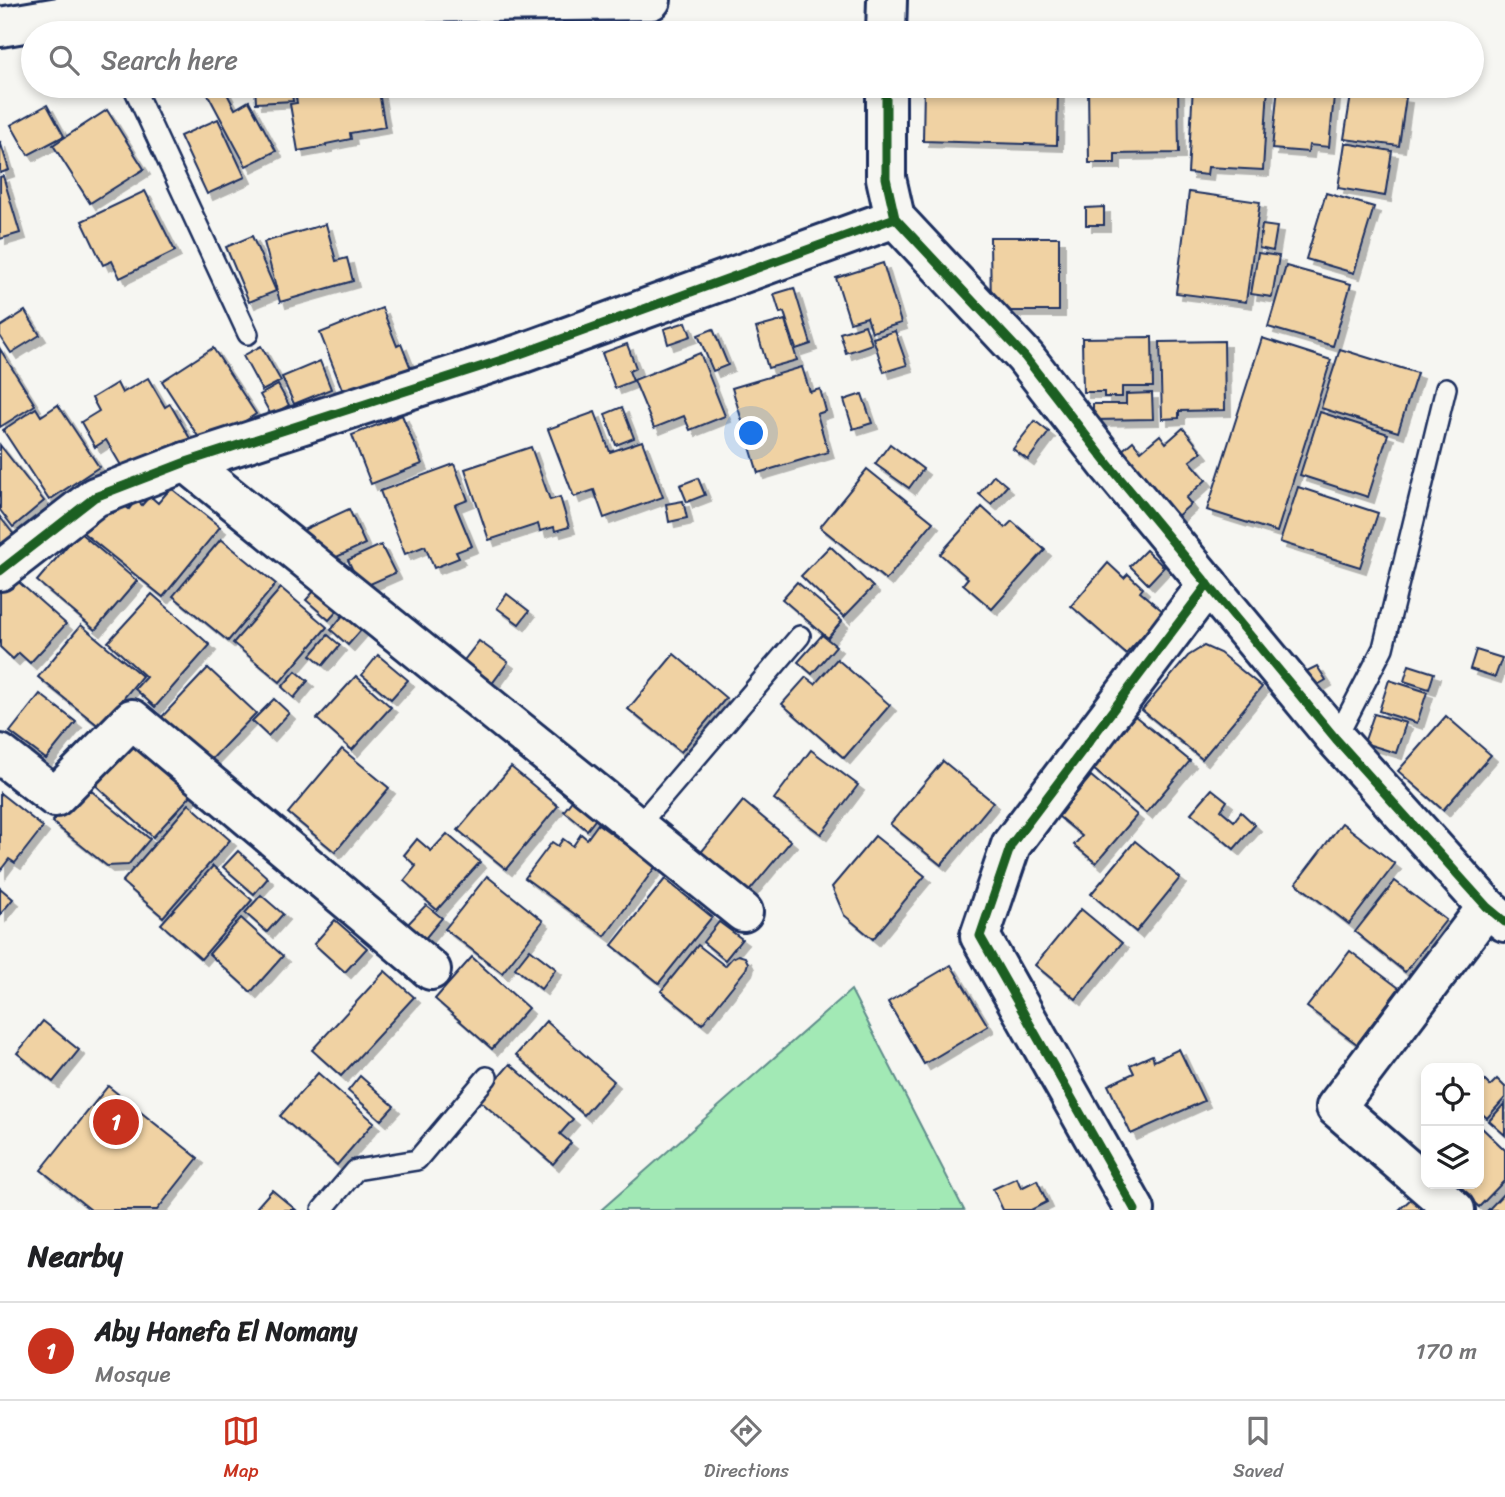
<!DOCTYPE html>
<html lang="en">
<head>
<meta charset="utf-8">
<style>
  body { margin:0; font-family:Sriracha,sans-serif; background:#f6f6f6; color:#202124 }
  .controls { position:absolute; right:21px; bottom:21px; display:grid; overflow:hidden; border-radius:14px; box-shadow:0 4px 10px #0003 }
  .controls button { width:63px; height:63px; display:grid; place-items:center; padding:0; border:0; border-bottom:2px solid #e0e0e0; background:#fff; color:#202124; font:35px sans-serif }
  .you { position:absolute; left:752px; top:434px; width:24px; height:24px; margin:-18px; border:5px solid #fff; border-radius:50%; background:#1a73e8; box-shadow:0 0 0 10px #1a73e833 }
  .badge { display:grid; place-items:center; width:46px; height:46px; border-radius:50%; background:#c8321e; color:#fff; font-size:23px; font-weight:700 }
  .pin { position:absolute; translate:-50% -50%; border:4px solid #fff; box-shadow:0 2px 7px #0006 }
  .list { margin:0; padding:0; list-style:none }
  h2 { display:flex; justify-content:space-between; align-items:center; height:91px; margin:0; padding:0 28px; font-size:30px }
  h2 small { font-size:23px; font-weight:400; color:#757577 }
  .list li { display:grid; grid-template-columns:46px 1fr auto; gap:21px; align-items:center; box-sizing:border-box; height:98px; padding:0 28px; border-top:2px solid #e0e0e0 }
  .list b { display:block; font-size:26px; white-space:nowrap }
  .list p { margin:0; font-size:23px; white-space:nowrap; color:#757577 }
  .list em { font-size:23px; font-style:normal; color:#757577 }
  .icon { flex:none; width:38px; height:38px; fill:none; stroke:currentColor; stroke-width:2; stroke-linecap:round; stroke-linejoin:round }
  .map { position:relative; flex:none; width:1505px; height:1210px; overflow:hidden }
  .search { position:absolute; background:#fff; box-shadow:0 4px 10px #0003; left:21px; right:21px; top:21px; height:77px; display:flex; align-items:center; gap:18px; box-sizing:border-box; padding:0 24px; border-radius:38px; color:#757577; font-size:26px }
  .sheet { height:189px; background:#fff }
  nav { display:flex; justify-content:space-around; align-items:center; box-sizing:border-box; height:98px; border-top:2px solid #e0e0e0; background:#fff; font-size:19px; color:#757577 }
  nav a { display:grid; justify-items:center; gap:4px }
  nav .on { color:#c8321e }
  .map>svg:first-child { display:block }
  .green { fill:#a2e9b5; stroke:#5e8c8a; stroke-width:2 }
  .building { fill:#f0d2a3; stroke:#1b2f5e; stroke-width:2; filter:url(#shadow) }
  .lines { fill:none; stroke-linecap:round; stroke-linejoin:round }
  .lane-casing { stroke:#1b2f5e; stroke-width:24 }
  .street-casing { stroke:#1b2f5e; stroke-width:44 }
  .secondary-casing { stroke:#1b2f5e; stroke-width:44 }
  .lane { stroke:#f6f6f2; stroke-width:19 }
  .street { stroke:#f6f6f2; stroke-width:38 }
  .secondary { stroke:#f6f6f2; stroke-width:38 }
  .cycleway-casing { stroke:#f6f6f2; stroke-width:13 }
  .cycleway { stroke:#1b5e20; stroke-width:9 }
</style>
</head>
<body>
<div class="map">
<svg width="1505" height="1210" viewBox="0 0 1505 1210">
  <defs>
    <filter id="shadow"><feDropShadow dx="6" dy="6" stdDeviation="0" flood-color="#0004"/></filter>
  </defs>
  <rect width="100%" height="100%" fill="#f6f6f2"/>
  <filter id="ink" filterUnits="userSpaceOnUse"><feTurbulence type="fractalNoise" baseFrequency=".0143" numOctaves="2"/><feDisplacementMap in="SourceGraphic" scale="14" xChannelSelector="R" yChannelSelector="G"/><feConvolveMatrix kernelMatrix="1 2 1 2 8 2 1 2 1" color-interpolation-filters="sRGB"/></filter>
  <g filter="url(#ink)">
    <!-- green -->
    <polygon class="green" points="851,990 964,1210 601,1210"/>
    <!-- building -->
    <g class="building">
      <polygon points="210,86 223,86 235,109 249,101 276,151 246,166 205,89"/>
      <polygon points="255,86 291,86 293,101 256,103"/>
      <polygon points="294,86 378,86 385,127 350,133 351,139 326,144 326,146 298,151 290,104 297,103"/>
      <polygon points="924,86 1058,86 1057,145 923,141"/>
      <polygon points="1088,86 1178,86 1179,153 1115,154 1115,163 1089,163"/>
      <polygon points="1193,86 1268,86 1263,170 1208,167 1207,175 1188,173"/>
      <polygon points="1278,86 1335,86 1329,147 1309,145 1308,152 1272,149"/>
      <polygon points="1352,89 1406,97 1399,146 1344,139"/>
      <polygon points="47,105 64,136 28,155 11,125"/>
      <polygon points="107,110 144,169 90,203 53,145"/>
      <polygon points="218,119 245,177 207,194 180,136"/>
      <polygon points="0,141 9,170 0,173"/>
      <polygon points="1345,143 1392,151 1385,196 1338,188"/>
      <polygon points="3,176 20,233 0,239 0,177"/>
      <polygon points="145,191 175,251 120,278 112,261 103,265 82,221"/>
      <polygon points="1189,192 1260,202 1246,302 1176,293"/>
      <polygon points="1326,193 1374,207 1354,273 1306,259"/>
      <polygon points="1104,207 1104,225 1086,225 1086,208"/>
      <polygon points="326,224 336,261 347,258 353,281 280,302 264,242"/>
      <polygon points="1262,225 1277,227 1273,251 1259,248"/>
      <polygon points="252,236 276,291 249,302 226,247"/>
      <polygon points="990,237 1059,237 1059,311 991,311"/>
      <polygon points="1258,253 1279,256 1272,297 1251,294"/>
      <polygon points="883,263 901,323 872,332 867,317 850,322 836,278"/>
      <polygon points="1286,266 1351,284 1333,346 1268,327"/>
      <polygon points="794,288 811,344 796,349 784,312 780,313 774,294"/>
      <polygon points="382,308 397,346 401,344 413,374 346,399 320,333"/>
      <polygon points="25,311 40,335 11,353 0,336 0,327"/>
      <polygon points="785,320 797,360 768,368 756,328"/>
      <polygon points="686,322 691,336 668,344 664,329"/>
      <polygon points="865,325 872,344 846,353 840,333"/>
      <polygon points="713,329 728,365 713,371 698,335"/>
      <polygon points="895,331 907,365 884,372 873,338"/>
      <polygon points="1152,337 1153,387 1122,387 1122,397 1104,397 1104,392 1083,392 1082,338"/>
      <polygon points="1262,338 1331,360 1277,532 1207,510"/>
      <polygon points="1224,341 1225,410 1179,411 1179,418 1162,419 1160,342"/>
      <polygon points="627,344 636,368 629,371 633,381 615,388 602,353"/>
      <polygon points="261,346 281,381 262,391 243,356"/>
      <polygon points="213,348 256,414 205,447 162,381"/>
      <polygon points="0,349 35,405 0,427"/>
      <polygon points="1340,349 1417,373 1398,432 1321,408"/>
      <polygon points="700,353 725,416 690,430 684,416 654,428 634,380"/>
      <polygon points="320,361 331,389 294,404 282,377"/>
      <polygon points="802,367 810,392 820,389 826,411 817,414 828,452 758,473 732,388"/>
      <polygon points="148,378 165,407 170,404 192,442 129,479 106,440 95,447 81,422 99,411 92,398 117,383 122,393"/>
      <polygon points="278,385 289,405 271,415 260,395"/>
      <polygon points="1152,393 1153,419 1093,420 1093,404 1126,404 1126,394"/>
      <polygon points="862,394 872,423 853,429 844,400"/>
      <polygon points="58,405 99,467 49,500 3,430 36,408 41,416"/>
      <polygon points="622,407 634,438 616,445 605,414"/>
      <polygon points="595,412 610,452 642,441 663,497 604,518 594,490 574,497 548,429"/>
      <polygon points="1320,412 1388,434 1368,497 1300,475"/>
      <polygon points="402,415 422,464 371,484 352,435"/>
      <polygon points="1035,421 1049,432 1028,460 1013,449"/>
      <polygon points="1183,428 1202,452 1190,461 1206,480 1186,498 1191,504 1175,518 1120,452 1133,441 1141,451 1160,435 1166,443"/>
      <polygon points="890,444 923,469 909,488 875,464"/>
      <polygon points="0,445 44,501 13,527 0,510"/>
      <polygon points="531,447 550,500 560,497 569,527 555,531 554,527 540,531 538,524 489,540 465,469"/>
      <polygon points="454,464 468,500 455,505 472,546 456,552 459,558 434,568 425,546 405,554 380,491"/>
      <polygon points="867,469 933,522 886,580 820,527"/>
      <polygon points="994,475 1007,486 991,504 979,494"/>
      <polygon points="698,478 705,495 687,502 680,485"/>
      <polygon points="1298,487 1378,513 1360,567 1280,542"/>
      <polygon points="171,488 220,527 163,597 81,531 107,508 113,513 121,503 129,509 136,500 142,505 150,496 158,503"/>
      <polygon points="683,501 687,518 669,522 666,504"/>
      <polygon points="982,507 1005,528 1012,521 1045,550 992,609 963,584 968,578 940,554"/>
      <polygon points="349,509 365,544 319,565 303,530"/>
      <polygon points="0,517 15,536 0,548"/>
      <polygon points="79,532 137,581 95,630 37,581"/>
      <polygon points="221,539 276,584 228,641 173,596"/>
      <polygon points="381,545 395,573 361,588 348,560"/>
      <polygon points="830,546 873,587 844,617 801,576"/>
      <polygon points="1146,550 1164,567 1148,584 1130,566"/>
      <polygon points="1108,563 1124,578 1128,574 1143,588 1140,592 1164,612 1126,654 1071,606"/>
      <polygon points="13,577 66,624 30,663 19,653 13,659 0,647 0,592"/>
      <polygon points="797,582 842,621 828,638 782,599"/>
      <polygon points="281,588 327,627 280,682 233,643"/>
      <polygon points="316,589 339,609 329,620 306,600"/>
      <polygon points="152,594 210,645 155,707 135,689 146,677 108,642"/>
      <polygon points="507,594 529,611 519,624 497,608"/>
      <polygon points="344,614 362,629 348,645 331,630"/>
      <polygon points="81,625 142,676 100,727 38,677"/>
      <polygon points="328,635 340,645 323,665 311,655"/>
      <polygon points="822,635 836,646 812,674 798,662"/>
      <polygon points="479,641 508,662 488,689 458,668"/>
      <polygon points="1204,646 1220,653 1262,687 1202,759 1142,710 1188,656"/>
      <polygon points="1476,650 1502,658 1495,677 1470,669"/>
      <polygon points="674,654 726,698 681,752 628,709"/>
      <polygon points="378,655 408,680 391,699 362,675"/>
      <polygon points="837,659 890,705 844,758 782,704 806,677 815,684"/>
      <polygon points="1409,665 1434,673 1429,689 1404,681"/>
      <polygon points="1317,666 1326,680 1314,687 1305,672"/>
      <polygon points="208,668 256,713 207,764 159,720"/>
      <polygon points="296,671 308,681 294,698 282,687"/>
      <polygon points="356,676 391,707 352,750 317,719"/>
      <polygon points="1389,680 1427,692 1417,723 1379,711"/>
      <polygon points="40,694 76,722 46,759 10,732"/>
      <polygon points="274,699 289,713 268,736 252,721"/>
      <polygon points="1374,714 1406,723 1396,753 1364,743"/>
      <polygon points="1135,716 1190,761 1146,813 1092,768"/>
      <polygon points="1446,716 1491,755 1443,810 1398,771"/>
      <polygon points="133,734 195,791 153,837 90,780"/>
      <polygon points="342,749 389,788 335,852 288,813"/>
      <polygon points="811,750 858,785 821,834 774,799"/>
      <polygon points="943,761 993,802 941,865 890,824"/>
      <polygon points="511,767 558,806 506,869 458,830"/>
      <polygon points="1091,776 1137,815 1096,863 1074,845 1082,836 1058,816"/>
      <polygon points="83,784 150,839 128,865 107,866 52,822"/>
      <polygon points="1212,789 1227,801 1221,810 1234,821 1241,812 1255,825 1234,849 1191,813"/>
      <polygon points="0,793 43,827 15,863 9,859 0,871"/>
      <polygon points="574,798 598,816 587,830 564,811"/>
      <polygon points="743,801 791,841 746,895 698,856"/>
      <polygon points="189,804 230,840 163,917 122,882"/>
      <polygon points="1342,823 1395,864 1349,924 1296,883"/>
      <polygon points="598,824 656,866 605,936 525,878 552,842 558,846 563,839 573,846 581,834 587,839"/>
      <polygon points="447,834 480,862 437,910 404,881 416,866 404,855 417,839 431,851"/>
      <polygon points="875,836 925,876 873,939 844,915 832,887"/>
      <polygon points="1135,841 1180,878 1136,932 1091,894"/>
      <polygon points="238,851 268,878 254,894 223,867"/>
      <polygon points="213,866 252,900 201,959 161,924"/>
      <polygon points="487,876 543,921 502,973 445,929"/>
      <polygon points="665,879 712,917 659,983 612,945"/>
      <polygon points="1395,881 1446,920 1405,972 1355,932"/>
      <polygon points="0,888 13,899 0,915"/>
      <polygon points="261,895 283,914 267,932 245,913"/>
      <polygon points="426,905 442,918 423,941 406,926"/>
      <polygon points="1081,909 1122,943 1076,999 1035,965"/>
      <polygon points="241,918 283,956 251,992 209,954"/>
      <polygon points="335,920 367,948 345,972 314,944"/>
      <polygon points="719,922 742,939 725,960 703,942"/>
      <polygon points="698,945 725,966 732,958 738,955 745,957 748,963 746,969 702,1024 661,991"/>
      <polygon points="530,949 556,969 541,989 515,968"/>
      <polygon points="1350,951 1399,988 1357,1044 1307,1007"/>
      <polygon points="472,957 528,1008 492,1049 435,999"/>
      <polygon points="951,965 988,1026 924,1064 888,1002"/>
      <polygon points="385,971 414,997 341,1076 312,1050"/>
      <polygon points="43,1021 79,1050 53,1082 17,1053"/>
      <polygon points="546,1021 614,1081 584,1115 516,1055"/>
      <polygon points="1179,1049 1204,1101 1131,1134 1108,1085 1134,1073 1130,1065 1152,1055 1154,1061"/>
      <polygon points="510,1064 573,1119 560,1134 571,1143 553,1164 479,1100"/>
      <polygon points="318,1073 374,1122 337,1165 280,1116"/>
      <polygon points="1479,1075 1490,1086 1497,1079 1505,1087 1505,1098 1487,1118 1479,1111"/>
      <polygon points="360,1076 394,1106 381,1120 348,1091"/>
      <polygon points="108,1086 198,1158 157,1210 91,1210 41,1170"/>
      <polygon points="1505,1103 1505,1135 1489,1121"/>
      <polygon points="1479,1125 1505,1150 1505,1180 1479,1207 1454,1184 1479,1184"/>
      <polygon points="1017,1178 1021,1188 1037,1180 1047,1202 1031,1210 1003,1210 993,1189"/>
      <polygon points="272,1190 296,1210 260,1210 257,1207"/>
      <polygon points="1505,1192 1505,1210 1488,1210"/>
      <polygon points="1413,1197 1425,1210 1399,1210"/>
    </g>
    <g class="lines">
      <defs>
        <g id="lane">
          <polyline points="133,86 248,334"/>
          <polyline points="1336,739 1383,648 1446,388"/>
          <polyline points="637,827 800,636"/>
          <polyline points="322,1210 356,1170 417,1160 487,1077"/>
        </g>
        <g id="street">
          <polyline points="886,33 887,0"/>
          <polyline points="886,86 886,178 895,218 1025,357 1108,464 1336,739 1487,907 1505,922"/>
          <polyline points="186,462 743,912"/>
          <polyline points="0,571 95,497 186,462 520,354 895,218"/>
          <polyline points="0,754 55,797 132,719 431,970"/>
          <polyline points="1135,1210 980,936 1011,845 1208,584"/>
          <polyline points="1455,1210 1336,1107 1487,907"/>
        </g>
        <polyline id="secondary" points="0,27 65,16 100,14 401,3 651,0"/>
      </defs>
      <!-- lane casing -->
      <use href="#lane" class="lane-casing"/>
      <!-- street casing -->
      <use href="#street" class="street-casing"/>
      <!-- secondary casing -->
      <use href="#secondary" class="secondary-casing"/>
      <!-- lane -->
      <use href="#lane" class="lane"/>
      <!-- street -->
      <use href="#street" class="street"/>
      <!-- secondary -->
      <use href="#secondary" class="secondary"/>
      <defs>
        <g id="cycleway">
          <polyline points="886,86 886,178 895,218 1025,357 1108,464 1336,739 1487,907 1505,922"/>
          <polyline points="0,571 95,497 186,462 520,354 895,218"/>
          <polyline points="1135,1210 980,936 1011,845 1208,584"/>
        </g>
      </defs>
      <!-- cycleway casing -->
      <use href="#cycleway" class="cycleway-casing"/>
      <!-- cycleway -->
      <use href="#cycleway" class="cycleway"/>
    </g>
  </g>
</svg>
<div class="controls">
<button><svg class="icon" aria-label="locate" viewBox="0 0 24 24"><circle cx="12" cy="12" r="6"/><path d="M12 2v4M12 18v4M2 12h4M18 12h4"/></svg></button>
<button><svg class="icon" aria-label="layers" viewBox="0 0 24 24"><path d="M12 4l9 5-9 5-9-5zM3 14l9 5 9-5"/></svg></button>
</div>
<div class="you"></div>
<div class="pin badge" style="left:116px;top:1122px">1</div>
<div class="search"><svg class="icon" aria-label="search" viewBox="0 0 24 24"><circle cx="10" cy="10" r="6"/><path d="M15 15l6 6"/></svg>Search here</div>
</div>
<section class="sheet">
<h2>Nearby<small></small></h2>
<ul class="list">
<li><span class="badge">1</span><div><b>Aby Hanefa El Nomany</b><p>Mosque</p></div><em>170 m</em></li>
</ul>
</section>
<nav>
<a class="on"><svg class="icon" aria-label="map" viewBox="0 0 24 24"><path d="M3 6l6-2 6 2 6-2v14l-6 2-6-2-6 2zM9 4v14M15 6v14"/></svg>Map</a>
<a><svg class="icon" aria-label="directions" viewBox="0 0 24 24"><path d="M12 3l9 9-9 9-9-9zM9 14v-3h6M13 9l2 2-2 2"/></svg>Directions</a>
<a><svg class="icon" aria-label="saved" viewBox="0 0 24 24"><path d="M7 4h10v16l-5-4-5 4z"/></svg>Saved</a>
</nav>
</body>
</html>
